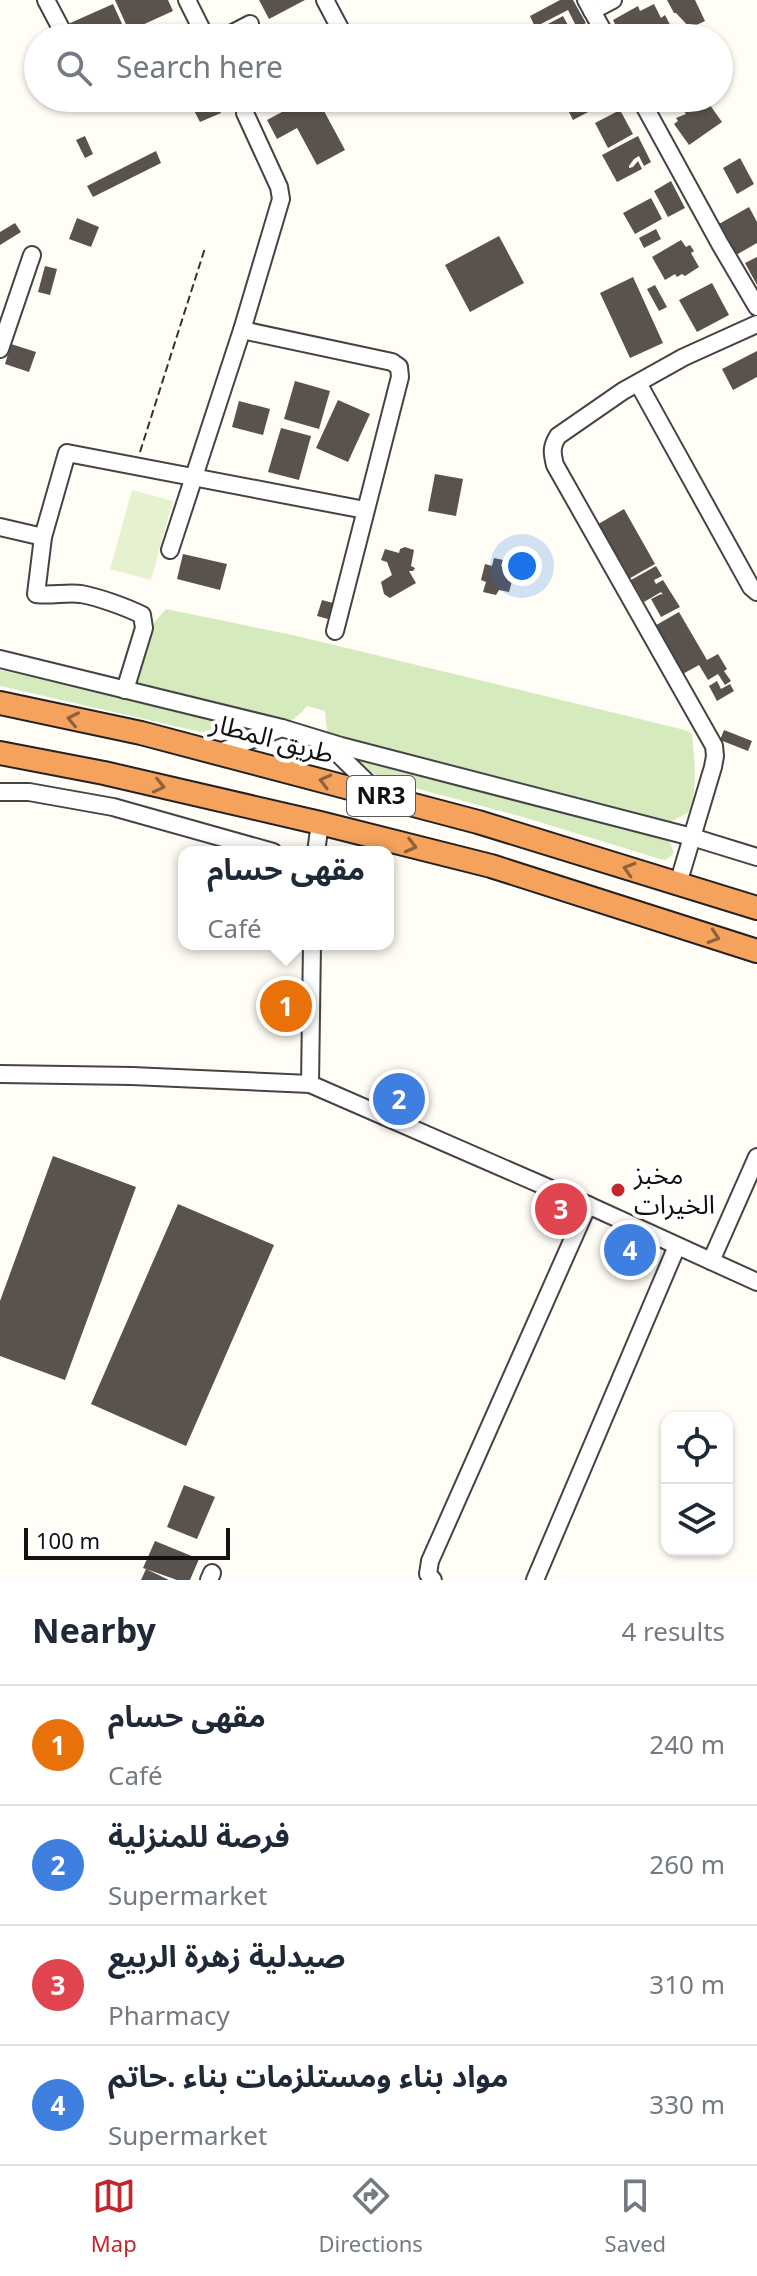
<!DOCTYPE html>
<html lang="en">
<head>
<meta charset="utf-8">
<style>
  body { margin:0; font-family:Georgia,"Noto Sans Arabic",serif; background:#f2f2f3; color:#1f2937 }
  .controls { position:absolute; right:24px; bottom:24px; display:grid; overflow:hidden; border-radius:16px; box-shadow:0 2px 6px #0004 }
  .controls button { width:72px; height:72px; display:grid; place-items:center; padding:0; border:0; border-bottom:2px solid #e0e1e3; background:#fff; color:#1f2937; font:40px sans-serif }
  .scale { position:absolute; left:24px; bottom:20px; width:206px; box-sizing:border-box; padding-left:8px; border:4px solid #111; border-top:0; font-size:22px; line-height:28px; white-space:nowrap; color:#111; -webkit-text-stroke:6px #fff; paint-order:stroke }
  .you { position:absolute; left:522px; top:566px; width:28px; height:28px; margin:-20px; border:6px solid #fff; border-radius:50%; background:#1a73e8; box-shadow:0 0 0 12px #1a73e833 }
  .badge { display:grid; place-items:center; width:52px; height:52px; border-radius:50%; background:#c4262e; color:#fff; font-size:26px; font-weight:700 }
  .pin { position:absolute; translate:-50% -50%; border:4px solid #fff; box-shadow:0 2px 8px #0006 }
  .popup { position:absolute; left:178px; top:846px; width:216px; height:104px; box-sizing:border-box; display:grid; place-content:center; border-radius:16px; background:#fff; filter:drop-shadow(0 2px 6px #0005); font-size:26px; white-space:nowrap; color:#747a83 }
  .popup b { font-size:30px; color:#1f2937 }
  .popup::after { content:''; position:absolute; left:50%; top:100%; margin-left:-16px; border:16px solid transparent; border-top-color:#fff }
  .list { margin:0; padding:0; list-style:none }
  h2 { display:flex; justify-content:space-between; align-items:center; height:104px; margin:0; padding:0 32px; font-size:34px }
  h2 small { font-size:26px; font-weight:400; color:#747a83 }
  .list li { display:grid; grid-template-columns:52px 1fr auto; gap:24px; align-items:center; box-sizing:border-box; height:120px; padding:0 32px; border-top:2px solid #e0e1e3 }
  .list b { display:block; font-size:30px; white-space:nowrap }
  .list p { margin:0; font-size:26px; white-space:nowrap; color:#747a83 }
  .list em { font-size:26px; font-style:normal; color:#747a83 }
  .icon { flex:none; width:44px; height:44px; fill:none; stroke:currentColor; stroke-width:2; stroke-linecap:round; stroke-linejoin:round }
  .map { position:relative; flex:none; width:757px; height:1580px; overflow:hidden }
  .search { position:absolute; background:#fff; box-shadow:0 2px 6px #0004; left:24px; right:24px; top:24px; height:88px; display:flex; align-items:center; gap:20px; box-sizing:border-box; padding:0 28px; border-radius:44px; color:#747a83; font-size:30px }
  .sheet { height:584px; background:#fff }
  nav { display:flex; justify-content:space-around; align-items:center; box-sizing:border-box; height:112px; border-top:2px solid #e0e1e3; background:#fff; font-size:22px; color:#747a83 }
  nav a { display:grid; justify-items:center; gap:4px }
  nav .on { color:#c4262e }
  .map>svg:first-child { display:block }
  .green { fill:#d5ebbd }
  .pitch { fill:#e6f2cf }
  .building { fill:#5a524d }
  .lines { fill:none; stroke-linecap:round; stroke-linejoin:round }
  .minor-casing { stroke:#444; stroke-width:20 }
  .highway-casing { stroke:#222; stroke-width:26 }
  .path { stroke:#333; stroke-width:2; stroke-dasharray:8 4; stroke-linecap:butt }
  .minor { stroke:#fff; stroke-width:16 }
  .highway { stroke:#f5a25d; stroke-width:22 }
  .oneway { stroke:#8e613b }
  .poi-dot { fill:#c4262e; stroke:#fff; stroke-width:3 }
  .labels { text-anchor:middle; dominant-baseline:central; stroke-width:8; stroke-linejoin:round; paint-order:stroke }
  .shield { fill:#fff; stroke:#585858; stroke-width:2 }
  .shield-label { font-size:24px; font-weight:bold; fill:#111 }
  .street-label { font-size:26px; fill:#111; stroke:#fff }
  .poi-label { font-size:26px; fill:#111; stroke:#fff; text-anchor:start }
</style>
</head>
<body>
<div class="map">
<svg width="757" height="1580" viewBox="0 0 757 1580">
  <rect width="100%" height="100%" fill="#fffdf5"/>
  <!-- green -->
  <g class="green">
    <path d="M166 609 297 636 685 730 692 734C694 759 699 791 688 813L663 825 334 737 327 732 325 711 307 706 301 713 287 724 140 685 136 681 137 670 153 624Z"/>
    <polygon points="0,670 116,696 254,731 223,737 0,686"/>
    <polygon points="356,760 669,841 674,853 666,860 660,859 523,817 381,779"/>
  </g>
  <!-- pitch -->
  <polygon class="pitch" points="132,490 173,501 151,580 110,569"/>
  <!-- building -->
  <g class="building">
    <polygon points="115,0 168,0 173,11 129,31"/>
    <polygon points="259,0 305,0 269,19"/>
    <polygon points="560,0 573,0 586,23 577,28 568,10 535,27 530,16"/>
    <polygon points="667,0 695,0 705,21 690,28 676,13 674,13"/>
    <polygon points="113,4 127,35 119,38 74,38 68,24"/>
    <polygon points="654,4 661,18 665,15 677,38 662,38 657,28 648,33 645,27 642,29 644,33 634,38 622,38 613,20 638,6 640,11"/>
    <polygon points="563,16 575,38 536,38 533,32"/>
    <polygon points="191,98 221,98 223,100 216,104 221,113 200,122 188,99"/>
    <polygon points="308,98 317,98 345,150 317,165 297,128 277,139 267,120"/>
    <polygon points="562,98 608,98 609,101 573,120"/>
    <polygon points="662,98 697,98 669,111"/>
    <polygon points="705,98 722,122 689,145 674,124 678,121 676,118 686,114 684,111"/>
    <polygon points="620,110 633,134 608,148 595,123"/>
    <polygon points="85,136 93,154 85,158 76,140"/>
    <polygon points="638,136 651,162 644,166 639,156 634,159 629,166 629,168 633,167 638,161 642,169 617,182 602,155"/>
    <polygon points="156,151 161,163 93,197 87,186"/>
    <polygon points="740,158 754,184 737,194 723,168"/>
    <polygon points="671,181 685,208 668,217 654,191"/>
    <polygon points="651,198 662,219 635,234 623,213"/>
    <polygon points="749,207 757,222 757,243 736,255 719,224"/>
    <polygon points="77,218 99,227 91,247 69,239"/>
    <polygon points="15,223 21,232 0,245 0,232"/>
    <polygon points="656,229 661,239 644,248 639,238"/>
    <polygon points="499,236 524,283 470,312 445,265"/>
    <polygon points="681,240 686,247 690,245 694,251 691,253 699,267 685,276 682,274 677,277 675,274 665,280 652,257"/>
    <polygon points="757,257 757,285 745,263"/>
    <polygon points="45,266 57,269 50,295 38,292"/>
    <polygon points="633,277 663,343 630,358 600,293"/>
    <polygon points="712,283 729,315 697,332 679,300"/>
    <polygon points="655,285 667,307 659,311 647,289"/>
    <polygon points="11,344 36,352 29,372 5,364"/>
    <polygon points="757,351 757,377 733,390 722,369"/>
    <polygon points="295,381 330,391 319,429 284,419"/>
    <polygon points="338,400 370,414 348,462 316,448"/>
    <polygon points="239,401 270,409 263,435 232,427"/>
    <polygon points="281,428 311,436 299,480 268,472"/>
    <polygon points="435,474 463,479 456,516 428,511"/>
    <polygon points="624,509 655,564 625,581 595,526"/>
    <polygon points="405,547 414,550 411,566 415,568 413,571 409,571 416,583 390,598 384,594 381,582 392,575 387,562 381,560 385,549 399,553 400,549"/>
    <polygon points="183,554 227,564 220,590 177,579"/>
    <polygon points="494,558 503,560 501,566 515,570 509,592 499,590 496,595 483,592 486,582 481,580 485,564 492,566"/>
    <polygon points="656,566 662,576 654,580 656,584 663,580 680,607 661,617 651,599 661,594 663,595 661,592 644,602 631,580"/>
    <polygon points="322,600 333,603 328,619 317,616"/>
    <polygon points="679,612 707,660 718,654 727,669 724,671 731,681 725,685 718,674 708,680 699,665 679,676 651,628"/>
    <polygon points="717,681 721,689 730,684 734,691 717,701 709,686"/>
    <polygon points="724,730 752,741 748,751 720,740"/>
    <polygon points="53,1156 136,1187 65,1380 0,1356 0,1301"/>
    <polygon points="178,1204 274,1245 186,1446 91,1404"/>
    <polygon points="184,1485 215,1497 197,1539 167,1527"/>
    <polygon points="155,1541 199,1559 190,1580 177,1580 146,1569 169,1580 141,1580 146,1569 143,1568"/>
  </g>
  <g class="lines">
    <defs>
      <g id="minor">
        <polyline points="46,0 66,38"/>
        <polyline points="187,0 206,38"/>
        <polyline points="325,0 345,38"/>
        <polyline points="586,0 607,38"/>
        <polyline points="592,11 613,0"/>
        <polyline points="223,38 250,24"/>
        <polyline points="640,98 720,244 757,307"/>
        <polyline points="242,330 392,362 399,367 400,377 335,631"/>
        <polyline points="0,349 32,255"/>
        <polyline points="638,383 751,587 757,592"/>
        <polyline points="0,527 43,537"/>
        <polyline points="170,550 242,330 281,199 279,187 245,113"/>
        <polyline points="0,659 282,728 341,746 692,837 757,857"/>
        <path d="M125 690 144 628 142 615C126 607 98 597 81 594 67 592 51 596 36 594L43 537 67 453 365 510"/>
        <polyline points="328,744 380,795"/>
        <polyline points="217,753 282,728"/>
        <polyline points="0,792 29,792 113,807 273,852"/>
        <polyline points="316,852 320,823"/>
        <path d="M678 884 713 767 715 756 714 746 555 465C552 453 551 447 558 436L623 391 684 357 757 324"/>
        <polyline points="0,1074 132,1076 310,1084 588,1205 757,1282"/>
        <polyline points="310,1084 312,944"/>
        <polyline points="711,1261 757,1157"/>
        <polyline points="209,1580 212,1573"/>
        <polyline points="433,1580 428,1574 430,1561 588,1205"/>
        <polyline points="535,1580 677,1246"/>
      </g>
      <g id="highway">
        <polyline points="0,703 141,733 478,822 757,908"/>
        <polyline points="0,753 104,773 320,823 491,866 757,951"/>
      </g>
    </defs>
    <!-- minor casing -->
    <use href="#minor" class="minor-casing"/>
    <!-- highway casing -->
    <use href="#highway" class="highway-casing"/>
    <!-- path -->
    <polyline class="path" points="140,452 205,248"/>
    <!-- minor -->
    <use href="#minor" class="minor"/>
    <!-- highway -->
    <use href="#highway" class="highway"/>
  </g>
  <!-- one-way arrows -->
  <defs><path id="oneway-chevron" d="M-2-3.5L2.5 0L-2 3.5" fill="none" stroke-width="1.6" stroke-linecap="round" stroke-linejoin="round" transform="scale(2)"/></defs>
  <g class="oneway">
    <use href="#oneway-chevron" transform="translate(73 719) rotate(-168)"/>
    <use href="#oneway-chevron" transform="translate(325 781) rotate(-165)"/>
    <use href="#oneway-chevron" transform="translate(159 786) rotate(13)"/>
    <use href="#oneway-chevron" transform="translate(411 846) rotate(14)"/>
    <use href="#oneway-chevron" transform="translate(629 869) rotate(-163)"/>
    <use href="#oneway-chevron" transform="translate(714 937) rotate(18)"/>
  </g>
  <!-- markers -->
  <circle class="poi-dot" cx="618" cy="1190" r="8"/>
  <g class="labels">
    <!-- shield labels -->
    <rect class="shield" x="347" y="776" width="68" height="40" rx="6"/>
    <g class="shield-label">
      <text x="381" y="796">NR3</text>
    </g>
    <!-- street labels -->
    <g class="street-label">
      <text transform="translate(272 739) rotate(15)">طريق المطار</text>
    </g>
    <!-- poi labels -->
    <g class="poi-label">
      <text x="634" y="1175">مخبز<tspan x="634" dy="30">الخيرات</tspan></text>
    </g>
  </g>
</svg>
<div class="controls">
<button><svg class="icon" aria-label="locate" viewBox="0 0 24 24"><circle cx="12" cy="12" r="6"/><path d="M12 2v4M12 18v4M2 12h4M18 12h4"/></svg></button>
<button><svg class="icon" aria-label="layers" viewBox="0 0 24 24"><path d="M12 4l9 5-9 5-9-5zM3 14l9 5 9-5"/></svg></button>
</div>
<div class="scale">100 m</div>
<div class="you"></div>
<div class="pin badge" style="left:286px;top:1006px;background:#e8710a">1</div>
<div class="popup"><b>مقهى حسام</b>Café</div>
<div class="pin badge" style="left:399px;top:1099px;background:#3f7fe0">2</div>
<div class="pin badge" style="left:561px;top:1209px;background:#e0444e">3</div>
<div class="pin badge" style="left:630px;top:1250px;background:#3f7fe0">4</div>
<div class="search"><svg class="icon" aria-label="search" viewBox="0 0 24 24"><circle cx="10" cy="10" r="6"/><path d="M15 15l6 6"/></svg>Search here</div>
</div>
<section class="sheet">
<h2>Nearby<small>4 results</small></h2>
<ul class="list">
<li><span class="badge" style="background:#e8710a">1</span><div><b>مقهى حسام</b><p>Café</p></div><em>240 m</em></li>
<li><span class="badge" style="background:#3f7fe0">2</span><div><b>فرصة للمنزلية</b><p>Supermarket</p></div><em>260 m</em></li>
<li><span class="badge" style="background:#e0444e">3</span><div><b>صيدلية زهرة الربيع</b><p>Pharmacy</p></div><em>310 m</em></li>
<li><span class="badge" style="background:#3f7fe0">4</span><div><b>مواد بناء ومستلزمات بناء .حاتم</b><p>Supermarket</p></div><em>330 m</em></li>
</ul>
</section>
<nav>
<a class="on"><svg class="icon" aria-label="map" viewBox="0 0 24 24"><path d="M3 6l6-2 6 2 6-2v14l-6 2-6-2-6 2zM9 4v14M15 6v14"/></svg>Map</a>
<a><svg class="icon" aria-label="directions" viewBox="0 0 24 24"><path d="M12 3l9 9-9 9-9-9zM9 14v-3h6M13 9l2 2-2 2"/></svg>Directions</a>
<a><svg class="icon" aria-label="saved" viewBox="0 0 24 24"><path d="M7 4h10v16l-5-4-5 4z"/></svg>Saved</a>
</nav>
</body>
</html>
